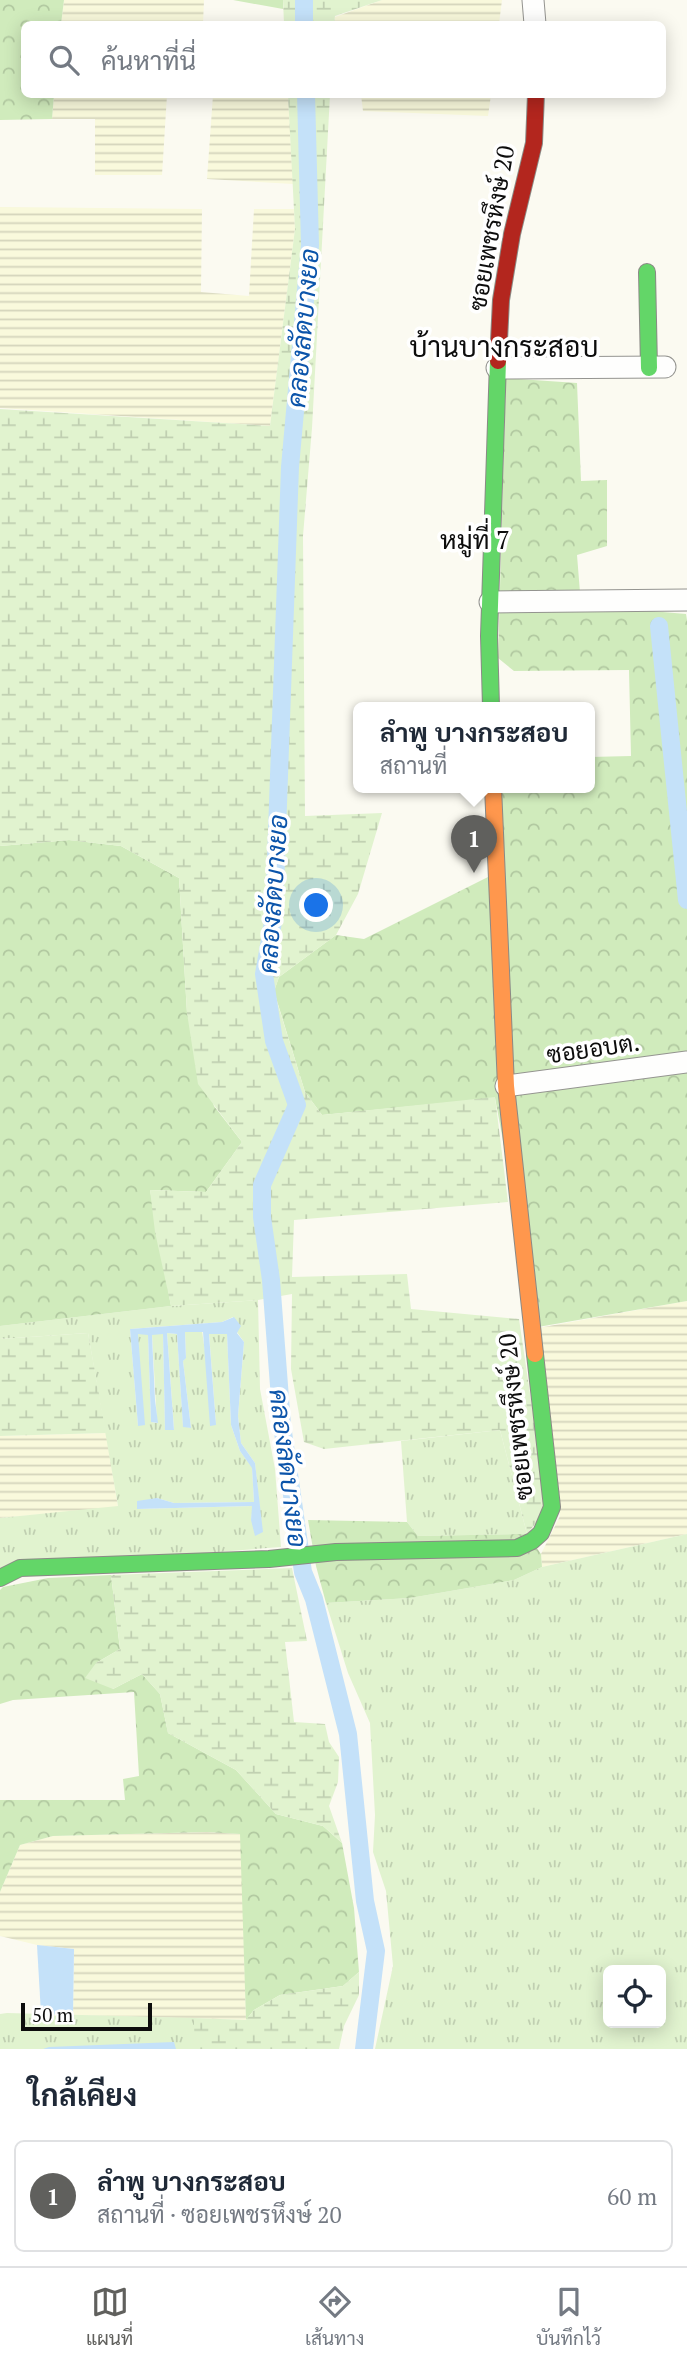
<!DOCTYPE html>
<html lang="th">
<head>
<meta charset="utf-8">
<style>
  body { margin:0; font-family:"PT Serif",Sarabun,serif; background:#f2f2f3; color:#1f2937 }
  .controls { position:absolute; right:21px; bottom:21px; display:grid; overflow:hidden; border-radius:10px; box-shadow:0 4px 18px #0003 }
  .controls button { width:63px; height:63px; display:grid; place-items:center; padding:0; border:0; border-bottom:2px solid #e0e1e3; background:#fff; color:#1f2937; font:35px sans-serif }
  .scale { position:absolute; left:21px; bottom:18px; width:131px; box-sizing:border-box; padding-left:7px; border:4px solid #0d0d0d; border-top:0; font-size:19px; line-height:24px; white-space:nowrap; color:#0d0d0d; -webkit-text-stroke:5px #fff; paint-order:stroke }
  .you { position:absolute; left:317px; top:906px; width:24px; height:24px; margin:-18px; border:5px solid #fff; border-radius:50%; background:#1a73e8; box-shadow:0 0 0 10px #1a73e833 }
  .badge { display:grid; place-items:center; width:46px; height:46px; border-radius:50%; background:#60605d; color:#fff; font-size:23px; font-weight:700 }
  .pin { position:absolute; translate:-50% -58px; filter:drop-shadow(0 2px 4px #0008) }
  .pin::after { content:''; position:absolute; top:37px; width:24px; height:21px; background:inherit; clip-path:polygon(0 0,100% 0,50% 100%) }
  .popup { position:absolute; left:353px; top:702px; width:242px; height:91px; box-sizing:border-box; display:grid; place-content:center; border-radius:10px; background:#fff; filter:drop-shadow(0 2px 5px #0005); font-size:23px; white-space:nowrap; color:#747a83 }
  .popup b { font-size:26px; color:#1f2937 }
  .popup::after { content:''; position:absolute; left:50%; top:100%; margin-left:-14px; border:14px solid transparent; border-top-color:#fff }
  .list { margin:0; padding:0; list-style:none }
  h2 { display:flex; justify-content:space-between; align-items:center; height:91px; margin:0; padding:0 28px; font-size:30px }
  h2 small { font-size:23px; font-weight:400; color:#747a83 }
  .list li { display:grid; grid-template-columns:46px 1fr auto; gap:21px; align-items:center; box-sizing:border-box; height:112px; margin:0 14px 14px; padding:0 14px; border:2px solid #e0e1e3; border-radius:10px }
  .list b { display:block; font-size:26px; white-space:nowrap }
  .list p { margin:0; font-size:23px; white-space:nowrap; color:#747a83 }
  .list em { font-size:23px; font-style:normal; color:#747a83 }
  .icon { flex:none; width:38px; height:38px; fill:none; stroke:currentColor; stroke-width:2; stroke-linecap:round; stroke-linejoin:round }
  .map { position:relative; flex:none; width:687px; height:2049px; overflow:hidden }
  .search { position:absolute; background:#fff; box-shadow:0 4px 18px #0003; left:21px; right:21px; top:21px; height:77px; display:flex; align-items:center; gap:18px; box-sizing:border-box; padding:0 24px; border-radius:10px; color:#747a83; font-size:26px }
  .sheet { height:217px; background:#fff }
  nav { display:flex; justify-content:space-around; align-items:center; box-sizing:border-box; height:98px; border-top:2px solid #e0e1e3; background:#fff; font-size:19px; color:#747a83 }
  nav a { display:grid; justify-items:center; gap:4px }
  nav .on { color:#60605d }
  .map>svg:first-child { display:block }
  .farmland { fill:url(#farmland-rules) }
  .grass { fill:url(#grass-tufts); fill-rule:evenodd }
  .forest { fill:url(#forest-crowns) }
  .wetland { fill:url(#wetland-marsh) }
  .water { fill:#c4e1f9 }
  .lines { fill:none; stroke-linecap:round; stroke-linejoin:round }
  .canal { stroke:#c4e1f9; stroke-width:18 }
  .street-casing { stroke:#949490; stroke-width:23 }
  .fast-casing { stroke:#8b8a86; stroke-width:18 }
  .slow-casing { stroke:#8b8a86; stroke-width:18 }
  .jam-casing { stroke:#8b8a86; stroke-width:18 }
  .street { stroke:#fefefd; stroke-width:21 }
  .fast { stroke:#63d668; stroke-width:16 }
  .slow { stroke:#ff974d; stroke-width:16 }
  .jam { stroke:#b3261e; stroke-width:16 }
  .labels { text-anchor:middle; dominant-baseline:central; stroke-width:7; stroke-linejoin:round; paint-order:stroke }
  .street-label { font-size:24px; fill:#0d0d0d; stroke:#fff }
  .water-label { font-size:26px; font-style:italic; fill:#0b54aa; stroke:#fff }
  .neighbourhood-label { font-size:26px; fill:#0d0d0d; stroke:#fff }
  .quarter-label { font-size:28px; fill:#0d0d0d; stroke:#fff }
</style>
</head>
<body>
<div class="map">
<svg width="687" height="2049" viewBox="0 0 687 2049">
  <defs>
    <pattern id="farmland-rules" width="6" height="5" patternUnits="userSpaceOnUse" patternTransform="scale(1.75)"><rect width="6" height="5" fill="#f9f9dc"/><path d="M0 2.5h6" fill="none" stroke="#d4d4bc"/></pattern>
    <pattern id="grass-tufts" width="24" height="20" patternUnits="userSpaceOnUse" patternTransform="scale(1.75)"><rect width="24" height="20" fill="#e1f3cf"/><path d="M3 7l-1-3M5 7V3M7 7l1-3M15 17l-1-3M17 17v-4M19 17l1-3" fill="none" stroke="#c0cfb1"/></pattern>
    <pattern id="forest-crowns" width="20" height="18" patternUnits="userSpaceOnUse" patternTransform="scale(1.75)"><rect width="20" height="18" fill="#d0ebbc"/><path d="M2 6a3 3 0 1 1 6 0M12 15a3 3 0 1 1 6 0" fill="none" stroke="#b1c8a0"/></pattern>
    <pattern id="wetland-marsh" width="20" height="14" patternUnits="userSpaceOnUse" patternTransform="scale(1.75)"><rect width="20" height="14" fill="#e1f3cf"/><path d="M1 5h8M5 5V1M11 12h8M15 12V8" fill="none" stroke="#c0cfb1"/></pattern>
  </defs>
  <rect width="100%" height="100%" fill="#fbfaf1"/>
  <!-- farmland -->
  <g class="farmland">
    <polygon points="64,0 204,0 203,24 61,24"/>
    <polygon points="382,0 502,0 499,24 334,24 335,17"/>
    <polygon points="54,95 167,95 162,175 95,175 95,119 52,119"/>
    <polygon points="213,95 288,95 293,184 207,179"/>
    <polygon points="361,95 361,94 491,95 488,116 363,111"/>
    <polygon points="0,207 202,209 201,292 249,296 254,209 294,209 295,229 270,426 0,408"/>
    <polygon points="687,1301 687,1534 542,1567 541,1554 560,1516 538,1328"/>
    <polygon points="106,1433 118,1507 0,1518 0,1436"/>
    <polygon points="207,1832 241,1834 246,2020 73,2015 74,1949 37,1945 0,1936 0,1892 20,1845 53,1836"/>
  </g>
  <!-- grass -->
  <g class="grass">
    <path d="M258 1300 260 1389 275 1469 281 1547 0 1569V1518L118 1506 88 1333 0 1339V1326L171 1306ZM233 1317 237 1332 244 1342 238 1416 241 1443 255 1463 262 1532 251 1520 253 1506 137 1509 157 1498 174 1503 254 1502 252 1467 240 1451 231 1425 227 1333H209L216 1425 202 1331H185L186 1357 183 1361 191 1428 183 1426 177 1334 167 1333 174 1429H165L163 1333 152 1334 157 1423 151 1422 148 1334H137L138 1426 130 1329 222 1322Z"/>
    <polygon points="500,1430 527,1534 418,1536 407,1522 401,1441"/>
    <path d="M687 1534V2049H375L393 1966 386 1891 373 1852 375 1815 370 1723 348 1673 326 1603 410 1598 514 1580 542 1567ZM608 1970H661V2023H608Z"/>
    <polygon points="7,2013 194,2018 194,2049 0,2049 0,2014"/>
  </g>
  <!-- forest -->
  <g class="forest">
    <polygon points="0,0 64,0 61,24 24,24 24,94 54,95 52,119 0,120"/>
    <polygon points="233,0 283,0 283,9"/>
    <polygon points="506,378 577,383 581,481 607,480 607,546 577,555 581,605 686,614 687,620 687,1301 538,1327 495,1098 322,1115 305,1092 274,991 279,977 336,935 364,939 488,877 495,787 590,787 590,757 631,756 629,670 514,671 498,658"/>
    <polygon points="69,840 121,846 179,878 187,1013 214,1106 242,1142 206,1192 150,1190 171,1306 0,1326 0,846"/>
    <polygon points="308,1520 407,1522 418,1536 527,1534 541,1554 542,1567 514,1580 410,1598 326,1603 316,1566"/>
    <polygon points="111,1575 120,1649 96,1663 113,1689 142,1674 160,1694 168,1733 236,1770 276,1814 323,1826 342,1843 354,1908 359,1972 343,1986 280,1995 254,2010 246,2020 240,1834 207,1832 53,1836 20,1845 0,1892 0,1800 125,1800 123,1779 139,1776 134,1692 13,1700 0,1704 0,1590 3,1587 48,1578"/>
  </g>
  <!-- wetland -->
  <g class="wetland">
    <polygon points="283,0 382,0 335,16 334,24 284,24"/>
    <polygon points="288,95 330,95 312,428 303,536 305,816 382,813 358,894 336,935 279,977 274,992 305,1092 322,1115 495,1097 508,1202 294,1220 292,1277 407,1274 411,1309 519,1319 547,1509 527,1534 500,1430 324,1449 304,1442 291,1369 292,1294 258,1300 171,1306 155,1232 150,1190 206,1192 242,1142 198,1084 187,1013 179,878 121,846 69,840 0,846 0,409 270,426 295,229"/>
    <polygon points="88,1333 106,1433 0,1436 0,1339"/>
    <polygon points="292,1568 307,1641 285,1642 294,1722 325,1724 329,1742 339,1757 338,1782 329,1806 342,1843 323,1826 276,1814 236,1770 168,1733 160,1694 142,1674 113,1689 85,1678 96,1663 120,1649 111,1575"/>
    <polygon points="359,1972 359,1995 344,2026 339,2049 194,2049 194,2018 246,2020 254,2010 280,1995 343,1986"/>
  </g>
  <!-- water -->
  <g class="water">
    <polygon points="234,1317 241,1326 237,1333 244,1342 238,1416 241,1443 255,1463 263,1532 255,1536 251,1520 252,1506 137,1509 137,1501 157,1498 174,1503 254,1502 252,1468 240,1451 231,1425 227,1334 209,1334 216,1425 210,1426 203,1332 185,1332 186,1358 183,1361 191,1428 183,1427 177,1334 167,1333 174,1430 165,1430 163,1334 152,1335 155,1400 158,1423 151,1422 148,1335 138,1334 145,1425 138,1426 130,1329 222,1322"/>
    <polygon points="37,1945 74,1949 73,2015 41,2014"/>
    <polygon points="174,2042 176,2049 43,2049 49,2047"/>
  </g>
  <g class="lines">
    <!-- canal -->
    <g class="canal">
      <polyline points="304,0 304,24"/>
      <polyline points="306,94 310,245 290,467 274,916 264,974 274,1041 297,1105 262,1185 262,1217 271,1280 282,1425 303,1572 314,1599 348,1734 365,1901 376,1951 364,2049"/>
      <polyline points="659,626 687,900"/>
    </g>
    <defs>
      <g id="street">
        <polyline points="533,0 535,24"/>
        <polyline points="497,368 665,367"/>
        <polyline points="490,602 687,600"/>
        <polyline points="506,1086 687,1062"/>
      </g>
      <g id="fast">
        <polyline points="647,272 649,368"/>
        <polyline points="491,707 489,636 498,361"/>
        <polyline points="0,1578 20,1568 269,1559 336,1552 517,1548 532,1541 541,1533 552,1507 535,1354"/>
      </g>
      <polyline id="slow" points="493,787 506,1086 535,1354"/>
      <polyline id="jam" points="498,361 501,300 512,234 534,143 536,94"/>
    </defs>
    <!-- street casing -->
    <use href="#street" class="street-casing"/>
    <!-- fast casing -->
    <use href="#fast" class="fast-casing"/>
    <!-- slow casing -->
    <use href="#slow" class="slow-casing"/>
    <!-- jam casing -->
    <use href="#jam" class="jam-casing"/>
    <!-- street -->
    <use href="#street" class="street"/>
    <!-- fast -->
    <use href="#fast" class="fast"/>
    <!-- slow -->
    <use href="#slow" class="slow"/>
    <!-- jam -->
    <use href="#jam" class="jam"/>
  </g>
  <g class="labels">
    <!-- street labels -->
    <g class="street-label">
      <text transform="translate(491 228) rotate(-80)">ซอยเพชรหึงษ์ 20</text>
      <text transform="translate(593 1048) rotate(-8)">ซอยอบต.</text>
      <text transform="translate(515 1417) rotate(-96)">ซอยเพชรหึงษ์ 20</text>
    </g>
    <!-- water labels -->
    <g class="water-label">
      <text transform="translate(302 328) rotate(-85)">คลองลัดบางยอ</text>
      <text transform="translate(272 894) rotate(-86)">คลองลัดบางยอ</text>
      <text transform="translate(289 1468) rotate(83)">คลองลัดบางยอ</text>
    </g>
    <!-- neighbourhood labels -->
    <g class="neighbourhood-label">
      <text x="475" y="539">หมู่ที่ 7</text>
    </g>
    <!-- quarter labels -->
    <g class="quarter-label">
      <text x="504" y="346">บ้านบางกระสอบ</text>
    </g>
  </g>
</svg>
<div class="controls">
<button><svg class="icon" aria-label="locate" viewBox="0 0 24 24"><circle cx="12" cy="12" r="6"/><path d="M12 2v4M12 18v4M2 12h4M18 12h4"/></svg></button>
</div>
<div class="scale">50 m</div>
<div class="you"></div>
<div class="pin badge" style="left:474px;top:873px">1</div>
<div class="popup"><b>ลำพู บางกระสอบ</b>สถานที่</div>
<div class="search"><svg class="icon" aria-label="search" viewBox="0 0 24 24"><circle cx="10" cy="10" r="6"/><path d="M15 15l6 6"/></svg>ค้นหาที่นี่</div>
</div>
<section class="sheet">
<h2>ใกล้เคียง<small></small></h2>
<ul class="list">
<li><span class="badge">1</span><div><b>ลำพู บางกระสอบ</b><p>สถานที่ · ซอยเพชรหึงษ์ 20</p></div><em>60 m</em></li>
</ul>
</section>
<nav>
<a class="on"><svg class="icon" aria-label="map" viewBox="0 0 24 24"><path d="M3 6l6-2 6 2 6-2v14l-6 2-6-2-6 2zM9 4v14M15 6v14"/></svg>แผนที่</a>
<a><svg class="icon" aria-label="directions" viewBox="0 0 24 24"><path d="M12 3l9 9-9 9-9-9zM9 14v-3h6M13 9l2 2-2 2"/></svg>เส้นทาง</a>
<a><svg class="icon" aria-label="saved" viewBox="0 0 24 24"><path d="M7 4h10v16l-5-4-5 4z"/></svg>บันทึกไว้</a>
</nav>
</body>
</html>
